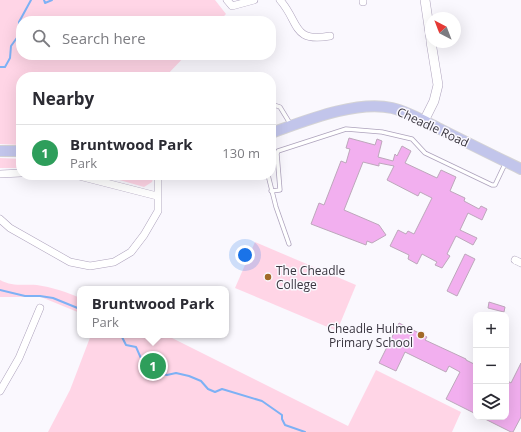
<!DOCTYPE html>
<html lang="en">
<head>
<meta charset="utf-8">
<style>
  body { margin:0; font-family:"Open Sans",sans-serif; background:#f7f7f7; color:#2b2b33 }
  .controls { position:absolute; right:12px; bottom:12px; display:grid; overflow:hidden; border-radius:8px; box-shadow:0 4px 16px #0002 }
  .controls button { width:36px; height:36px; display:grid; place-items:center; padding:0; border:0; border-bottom:1px solid #e1e1e2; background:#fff; color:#2b2b33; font:20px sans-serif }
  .compass { position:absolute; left:425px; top:12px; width:36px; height:36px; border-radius:50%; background:#fff; box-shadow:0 4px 16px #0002; rotate:318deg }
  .you { position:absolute; left:245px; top:255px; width:14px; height:14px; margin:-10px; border:3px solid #fff; border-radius:50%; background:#1a73e8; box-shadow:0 0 0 6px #1a73e833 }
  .badge { display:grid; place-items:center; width:26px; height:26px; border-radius:50%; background:#a26928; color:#fff; font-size:13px; font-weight:700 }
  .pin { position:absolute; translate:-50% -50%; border:2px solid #fff; box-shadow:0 1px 4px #0006 }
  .popup { position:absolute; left:77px; top:286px; width:152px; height:52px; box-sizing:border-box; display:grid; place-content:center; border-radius:8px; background:#fff; filter:drop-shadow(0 1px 3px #0005); font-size:13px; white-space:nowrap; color:#7c7c81 }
  .popup b { font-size:15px; color:#2b2b33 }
  .popup::after { content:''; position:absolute; left:50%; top:100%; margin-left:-8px; border:8px solid transparent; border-top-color:#fff }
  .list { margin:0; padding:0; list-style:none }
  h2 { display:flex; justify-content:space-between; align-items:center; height:52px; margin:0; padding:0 16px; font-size:17px }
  h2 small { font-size:13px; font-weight:400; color:#7c7c81 }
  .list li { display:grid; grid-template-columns:26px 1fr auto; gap:12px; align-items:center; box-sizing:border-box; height:56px; padding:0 16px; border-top:1px solid #e1e1e2 }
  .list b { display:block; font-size:15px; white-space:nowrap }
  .list p { margin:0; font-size:13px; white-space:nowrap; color:#7c7c81 }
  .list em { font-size:13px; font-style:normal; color:#7c7c81 }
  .icon { flex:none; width:22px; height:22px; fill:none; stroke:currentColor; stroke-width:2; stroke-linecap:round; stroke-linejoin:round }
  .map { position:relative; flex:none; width:521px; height:432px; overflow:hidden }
  .search { position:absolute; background:#fff; box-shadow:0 4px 16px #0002; left:16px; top:16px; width:260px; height:44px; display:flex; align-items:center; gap:10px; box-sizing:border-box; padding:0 14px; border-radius:16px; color:#7c7c81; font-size:15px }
  .panel { position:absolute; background:#fff; box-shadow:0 4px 16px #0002; left:16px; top:72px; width:260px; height:108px; border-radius:16px }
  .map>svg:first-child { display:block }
  .green { fill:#ffd5e6 }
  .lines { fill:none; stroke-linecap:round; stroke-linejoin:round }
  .stream { stroke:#7db1f5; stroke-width:2 }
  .building { fill:#f2afef; stroke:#bda7bb }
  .lane-casing { stroke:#ada2bc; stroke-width:5 }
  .street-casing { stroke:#ada2bc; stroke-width:8 }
  .secondary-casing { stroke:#ada2bc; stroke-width:10 }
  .primary-casing { stroke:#d4d3d5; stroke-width:12 }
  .lane { stroke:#fff; stroke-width:3.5 }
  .street { stroke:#fff; stroke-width:7 }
  .secondary { stroke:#fff; stroke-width:9 }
  .primary { stroke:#c2c5eb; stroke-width:10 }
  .poi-dot { fill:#a26928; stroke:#faf8fe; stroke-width:1.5 }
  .labels { text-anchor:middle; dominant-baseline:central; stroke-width:3; stroke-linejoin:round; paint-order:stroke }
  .street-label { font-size:12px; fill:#3a3640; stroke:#faf8fe }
  .poi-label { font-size:12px; fill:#3a3640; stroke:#faf8fe; text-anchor:start }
</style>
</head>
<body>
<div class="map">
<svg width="521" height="432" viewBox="0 0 521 432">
  <rect width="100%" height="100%" fill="#faf8fe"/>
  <!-- green -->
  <g class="green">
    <polygon points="0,0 215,0 226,14 219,21 21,21 21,55 186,55 165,77 21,77 21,145 0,144"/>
    <polygon points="0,158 21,159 21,168 0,168"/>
    <polygon points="102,175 154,175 152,182 144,187"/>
    <polygon points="255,242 356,285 337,331 235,288"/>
    <path d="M0 280C13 287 24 284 37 285 51 287 67 292 80 298V313L41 297H0Z"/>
    <polygon points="91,335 166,335 348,426 376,370 461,412 452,432 48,432 70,390"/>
  </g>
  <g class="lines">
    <!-- stream -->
    <g class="stream">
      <polyline points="44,0 45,3 52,0"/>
      <polyline points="0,67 5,67 10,58 11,46 19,35 19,22 31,0"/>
      <polyline points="0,290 25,296 40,296 53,298 80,309"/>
      <polyline points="121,335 126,345 136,347 144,365 151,371 167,375 176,373 189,376 201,381 208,389 215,392 222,389 262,401 282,415 282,419 285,425 305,432"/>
    </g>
  </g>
  <!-- building -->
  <g class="building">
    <polygon points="349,138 375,145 377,139 382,141 378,157 393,161 395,154 397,156 402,146 411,151 405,163 437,178 441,170 456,177 450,191 465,198 464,201 479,209 481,206 487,209 482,220 468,213 460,230 477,238 473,245 456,236 447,254 450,256 442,268 435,265 437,262 422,254 417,264 408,259 409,255 390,246 398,230 406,234 408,231 414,234 432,198 420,192 418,196 387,180 394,166 379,163 379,166 363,162 344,210 379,225 386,235 372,243 367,241 366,245 311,224 319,203 324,205 341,161 346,163 350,149 346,148"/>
    <polygon points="465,254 475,259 457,296 447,291"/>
    <polygon points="489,302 505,307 504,312 488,308"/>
    <polygon points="399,323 427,337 425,340 466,359 466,360 476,365 476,414 446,399 460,372 449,366 446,372 405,352 396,371 379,363"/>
    <polygon points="521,363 521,417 513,432 511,432 481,417 506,417 506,380 511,383"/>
  </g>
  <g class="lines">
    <defs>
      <g id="lane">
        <polyline points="271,107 274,105 280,107 291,125"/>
        <polyline points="268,175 276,207 289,244"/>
        <polyline points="271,191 280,190 277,154 278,151 346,129 382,132 412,139 425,153 492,185 495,185 505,164"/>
      </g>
      <g id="street">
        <polyline points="227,0 232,6 254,0"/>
        <path d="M280 0C300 23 292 43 330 36"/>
        <polyline points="363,0 363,2"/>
        <polyline points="0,174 21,173"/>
        <polyline points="75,175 157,196"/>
        <polyline points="0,219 10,228 70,262 90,266 114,262 131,252 144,235 158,211 158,175"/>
        <polyline points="515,260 521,263"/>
        <polyline points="0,391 19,358 40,308"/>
      </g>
      <g id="secondary">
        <polyline points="425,0 431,40"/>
        <polyline points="424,121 434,101 438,85 431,42"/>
      </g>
      <g id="primary">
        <path d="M271 133C305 121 356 100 392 108 409 112 426 122 442 130 468 143 494 156 521 169"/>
        <polyline points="0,151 21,151"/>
      </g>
    </defs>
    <!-- lane casing -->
    <use href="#lane" class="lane-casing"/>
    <!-- street casing -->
    <use href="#street" class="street-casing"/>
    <!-- secondary casing -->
    <use href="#secondary" class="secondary-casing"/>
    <!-- primary casing -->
    <use href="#primary" class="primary-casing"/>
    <!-- lane -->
    <use href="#lane" class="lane"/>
    <!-- street -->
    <use href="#street" class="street"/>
    <!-- secondary -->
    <use href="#secondary" class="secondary"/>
    <!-- primary -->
    <use href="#primary" class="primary"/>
  </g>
  <!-- markers -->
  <g class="poi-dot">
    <circle cx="268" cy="277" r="4"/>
    <circle cx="421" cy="335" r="4"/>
  </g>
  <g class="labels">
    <!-- street labels -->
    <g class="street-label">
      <text transform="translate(433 127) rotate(25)">Cheadle Road</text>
    </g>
    <!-- poi labels -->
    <g class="poi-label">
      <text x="276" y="270">The Cheadle<tspan x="276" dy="14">College</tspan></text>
      <text x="413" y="328" text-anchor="end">Cheadle Hulme<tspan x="413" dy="14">Primary School</tspan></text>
    </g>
  </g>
</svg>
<div class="controls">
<button>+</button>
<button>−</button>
<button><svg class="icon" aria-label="layers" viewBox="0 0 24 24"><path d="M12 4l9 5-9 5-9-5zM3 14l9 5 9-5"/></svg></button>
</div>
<svg class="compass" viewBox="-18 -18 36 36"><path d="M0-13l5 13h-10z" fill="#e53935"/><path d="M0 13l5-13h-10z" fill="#7c7c81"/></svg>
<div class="you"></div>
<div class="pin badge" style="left:153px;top:366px;background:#2e9e5b">1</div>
<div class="popup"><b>Bruntwood Park</b>Park</div>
<div class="search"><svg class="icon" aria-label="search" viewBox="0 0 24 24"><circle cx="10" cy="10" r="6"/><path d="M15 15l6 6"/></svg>Search here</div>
<section class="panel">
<h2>Nearby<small></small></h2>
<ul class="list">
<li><span class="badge" style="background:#2e9e5b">1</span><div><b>Bruntwood Park</b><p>Park</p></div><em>130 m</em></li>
</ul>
</section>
</div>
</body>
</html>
